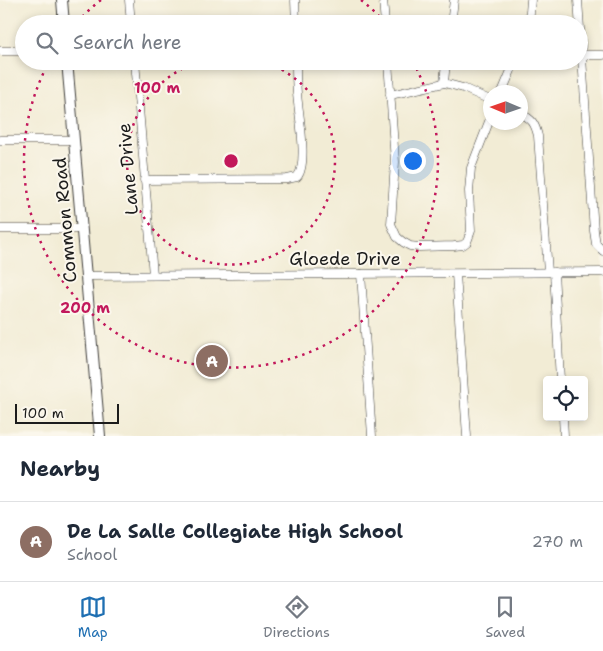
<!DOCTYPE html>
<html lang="en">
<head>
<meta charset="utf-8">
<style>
  body { margin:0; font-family:"Shantell Sans",sans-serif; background:#f6f6f7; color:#1f2937 }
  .controls { position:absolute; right:15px; bottom:15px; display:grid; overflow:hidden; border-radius:5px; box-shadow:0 2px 8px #0003 }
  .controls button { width:45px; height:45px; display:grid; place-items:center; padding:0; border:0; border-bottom:1px solid #e0e1e3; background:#fff; color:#1f2937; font:25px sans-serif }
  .compass { position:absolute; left:483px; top:85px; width:45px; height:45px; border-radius:50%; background:#fff; box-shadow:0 2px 8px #0003; rotate:272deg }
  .scale { position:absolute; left:15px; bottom:12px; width:104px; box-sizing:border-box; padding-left:5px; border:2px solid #1c1c1c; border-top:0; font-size:14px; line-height:18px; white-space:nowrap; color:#1c1c1c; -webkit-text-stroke:4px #fbf7ec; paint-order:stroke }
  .you { position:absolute; left:412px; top:160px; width:18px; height:18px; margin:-12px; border:4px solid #fff; border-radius:50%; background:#1a73e8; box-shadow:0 0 0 8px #1a73e833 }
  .badge { display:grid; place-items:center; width:32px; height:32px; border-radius:50%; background:#1f6fb2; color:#fff; font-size:16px; font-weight:700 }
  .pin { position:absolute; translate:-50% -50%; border:2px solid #fff; box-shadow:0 1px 5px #0006 }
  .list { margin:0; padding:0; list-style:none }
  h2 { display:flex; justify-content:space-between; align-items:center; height:65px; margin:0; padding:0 20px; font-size:21px }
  h2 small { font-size:16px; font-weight:400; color:#747a83 }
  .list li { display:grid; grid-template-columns:32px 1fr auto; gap:15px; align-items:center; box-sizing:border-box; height:80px; padding:0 20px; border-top:1px solid #e0e1e3 }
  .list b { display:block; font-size:19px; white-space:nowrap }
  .list p { margin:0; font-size:16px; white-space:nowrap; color:#747a83 }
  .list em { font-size:16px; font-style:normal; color:#747a83 }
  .icon { flex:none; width:28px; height:28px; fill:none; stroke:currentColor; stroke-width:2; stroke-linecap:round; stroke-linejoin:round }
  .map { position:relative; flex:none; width:603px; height:436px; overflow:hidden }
  .search { position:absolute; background:#fff; box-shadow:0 2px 8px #0003; left:15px; right:15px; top:15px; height:55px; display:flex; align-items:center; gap:12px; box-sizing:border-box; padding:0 18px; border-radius:28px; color:#747a83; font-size:19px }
  .sheet { height:145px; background:#fff }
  nav { display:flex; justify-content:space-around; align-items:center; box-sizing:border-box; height:70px; border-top:1px solid #e0e1e3; background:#fff; font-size:14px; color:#747a83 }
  nav a { display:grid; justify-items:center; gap:2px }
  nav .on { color:#1f6fb2 }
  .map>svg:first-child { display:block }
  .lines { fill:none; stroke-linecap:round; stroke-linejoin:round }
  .minor-casing { stroke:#3c3b38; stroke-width:9 }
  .tertiary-casing { stroke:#3c3b38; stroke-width:12 }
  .minor { stroke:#fff; stroke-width:8 }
  .tertiary { stroke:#fff; stroke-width:10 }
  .ring { fill:none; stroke:#c2185b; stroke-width:2.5; stroke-dasharray:2.5 5 }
  .labels { text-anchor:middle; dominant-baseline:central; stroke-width:4; stroke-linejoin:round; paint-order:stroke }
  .street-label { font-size:18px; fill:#1c1c1c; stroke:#fbf7ec }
  .centre { fill:#c2185b; stroke:#fbf7ec; stroke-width:2.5 }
  .ring-label { font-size:15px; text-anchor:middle; font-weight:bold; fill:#c2185b; stroke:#fbf7ec; stroke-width:4; stroke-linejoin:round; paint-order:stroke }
</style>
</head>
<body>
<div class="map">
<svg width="603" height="436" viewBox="0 0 603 436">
  <rect width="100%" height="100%" fill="#fbf7ec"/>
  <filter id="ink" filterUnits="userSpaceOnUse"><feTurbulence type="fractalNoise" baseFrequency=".02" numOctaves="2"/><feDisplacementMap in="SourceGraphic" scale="10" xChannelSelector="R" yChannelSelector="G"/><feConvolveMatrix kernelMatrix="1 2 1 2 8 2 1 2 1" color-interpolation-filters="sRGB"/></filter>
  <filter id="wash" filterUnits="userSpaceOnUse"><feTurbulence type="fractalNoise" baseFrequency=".0096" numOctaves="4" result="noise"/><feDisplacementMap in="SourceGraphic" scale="20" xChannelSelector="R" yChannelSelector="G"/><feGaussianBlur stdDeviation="1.12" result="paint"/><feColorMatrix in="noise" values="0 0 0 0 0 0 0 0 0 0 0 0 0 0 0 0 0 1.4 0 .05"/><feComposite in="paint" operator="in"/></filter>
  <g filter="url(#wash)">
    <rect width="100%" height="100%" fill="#f2ecd5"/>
  </g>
  <g filter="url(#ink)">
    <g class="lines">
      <defs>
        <g id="minor">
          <polyline points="129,0 131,24"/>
          <polyline points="295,0 296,24"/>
          <polyline points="383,0 385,24"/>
          <polyline points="578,0 594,231 596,244 603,251"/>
          <polyline points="451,24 454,0"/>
          <polyline points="529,24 531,0"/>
          <polyline points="0,51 24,51"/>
          <polyline points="582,55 603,55"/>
          <polyline points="135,61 153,275"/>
          <polyline points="388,61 395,162 391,224 397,237 403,242 410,246 419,247 454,246 463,245 467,242 471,231 469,191 471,168 490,119"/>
          <polyline points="135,63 152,61"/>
          <polyline points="444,83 446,61"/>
          <polyline points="502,92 515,61"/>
          <polyline points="390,95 444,83 463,88 490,100"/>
          <path d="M520 113C532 119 535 123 538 136L548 272"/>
          <polyline points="0,140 74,140"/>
          <path d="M144 180 287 179 297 177C309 164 298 111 297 93 296 82 296 72 296 61"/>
          <polyline points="0,229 82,229"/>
          <polyline points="554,272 560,380"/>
          <polyline points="361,274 372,436"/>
          <polyline points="456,274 467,436"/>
          <polyline points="87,276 603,272"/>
          <polyline points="563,417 564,436"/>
        </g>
        <g id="tertiary">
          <polyline points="62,0 64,24"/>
          <polyline points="67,61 100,436"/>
        </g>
      </defs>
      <!-- minor casing -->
      <use href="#minor" class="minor-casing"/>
      <!-- tertiary casing -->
      <use href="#tertiary" class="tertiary-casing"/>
      <!-- minor -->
      <use href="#minor" class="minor"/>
      <!-- tertiary -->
      <use href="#tertiary" class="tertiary"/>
    </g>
  </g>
  <!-- distance rings -->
  <g class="ring">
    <path d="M261 61A104 104 0 1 1 201 61"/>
    <path d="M77 22A207 207 0 0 1 101 0M361 0A207 207 0 0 1 385 22M413 62A207 207 0 1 1 49 62"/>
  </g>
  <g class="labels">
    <!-- street labels -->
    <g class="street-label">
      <text transform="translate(128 169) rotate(-95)">Lane Drive</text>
      <text transform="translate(65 220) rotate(-95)">Common Road</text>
      <text x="345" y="259">Gloede Drive</text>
    </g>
  </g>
  <circle cx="231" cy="161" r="8" class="centre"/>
  <g class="ring-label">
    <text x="157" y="93">100 m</text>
    <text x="85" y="313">200 m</text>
  </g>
</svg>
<div class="controls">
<button><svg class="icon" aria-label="locate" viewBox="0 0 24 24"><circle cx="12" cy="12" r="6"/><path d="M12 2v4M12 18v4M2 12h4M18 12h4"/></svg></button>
</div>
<svg class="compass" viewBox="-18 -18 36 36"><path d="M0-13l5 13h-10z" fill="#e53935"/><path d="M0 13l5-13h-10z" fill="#747a83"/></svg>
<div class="scale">100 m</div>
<div class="you"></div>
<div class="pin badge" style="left:212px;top:361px;background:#8d6e63">A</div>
<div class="search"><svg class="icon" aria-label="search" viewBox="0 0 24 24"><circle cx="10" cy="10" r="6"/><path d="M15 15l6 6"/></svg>Search here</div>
</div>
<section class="sheet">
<h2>Nearby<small></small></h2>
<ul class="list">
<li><span class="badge" style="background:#8d6e63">A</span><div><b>De La Salle Collegiate High School</b><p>School</p></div><em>270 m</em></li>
</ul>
</section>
<nav>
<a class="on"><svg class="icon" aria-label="map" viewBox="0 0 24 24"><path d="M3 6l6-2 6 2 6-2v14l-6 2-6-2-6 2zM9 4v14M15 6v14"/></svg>Map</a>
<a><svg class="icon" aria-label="directions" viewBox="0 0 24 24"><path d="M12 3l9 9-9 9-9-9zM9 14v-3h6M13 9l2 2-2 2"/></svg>Directions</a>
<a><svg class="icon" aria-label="saved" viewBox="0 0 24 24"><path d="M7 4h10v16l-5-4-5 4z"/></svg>Saved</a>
</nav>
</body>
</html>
